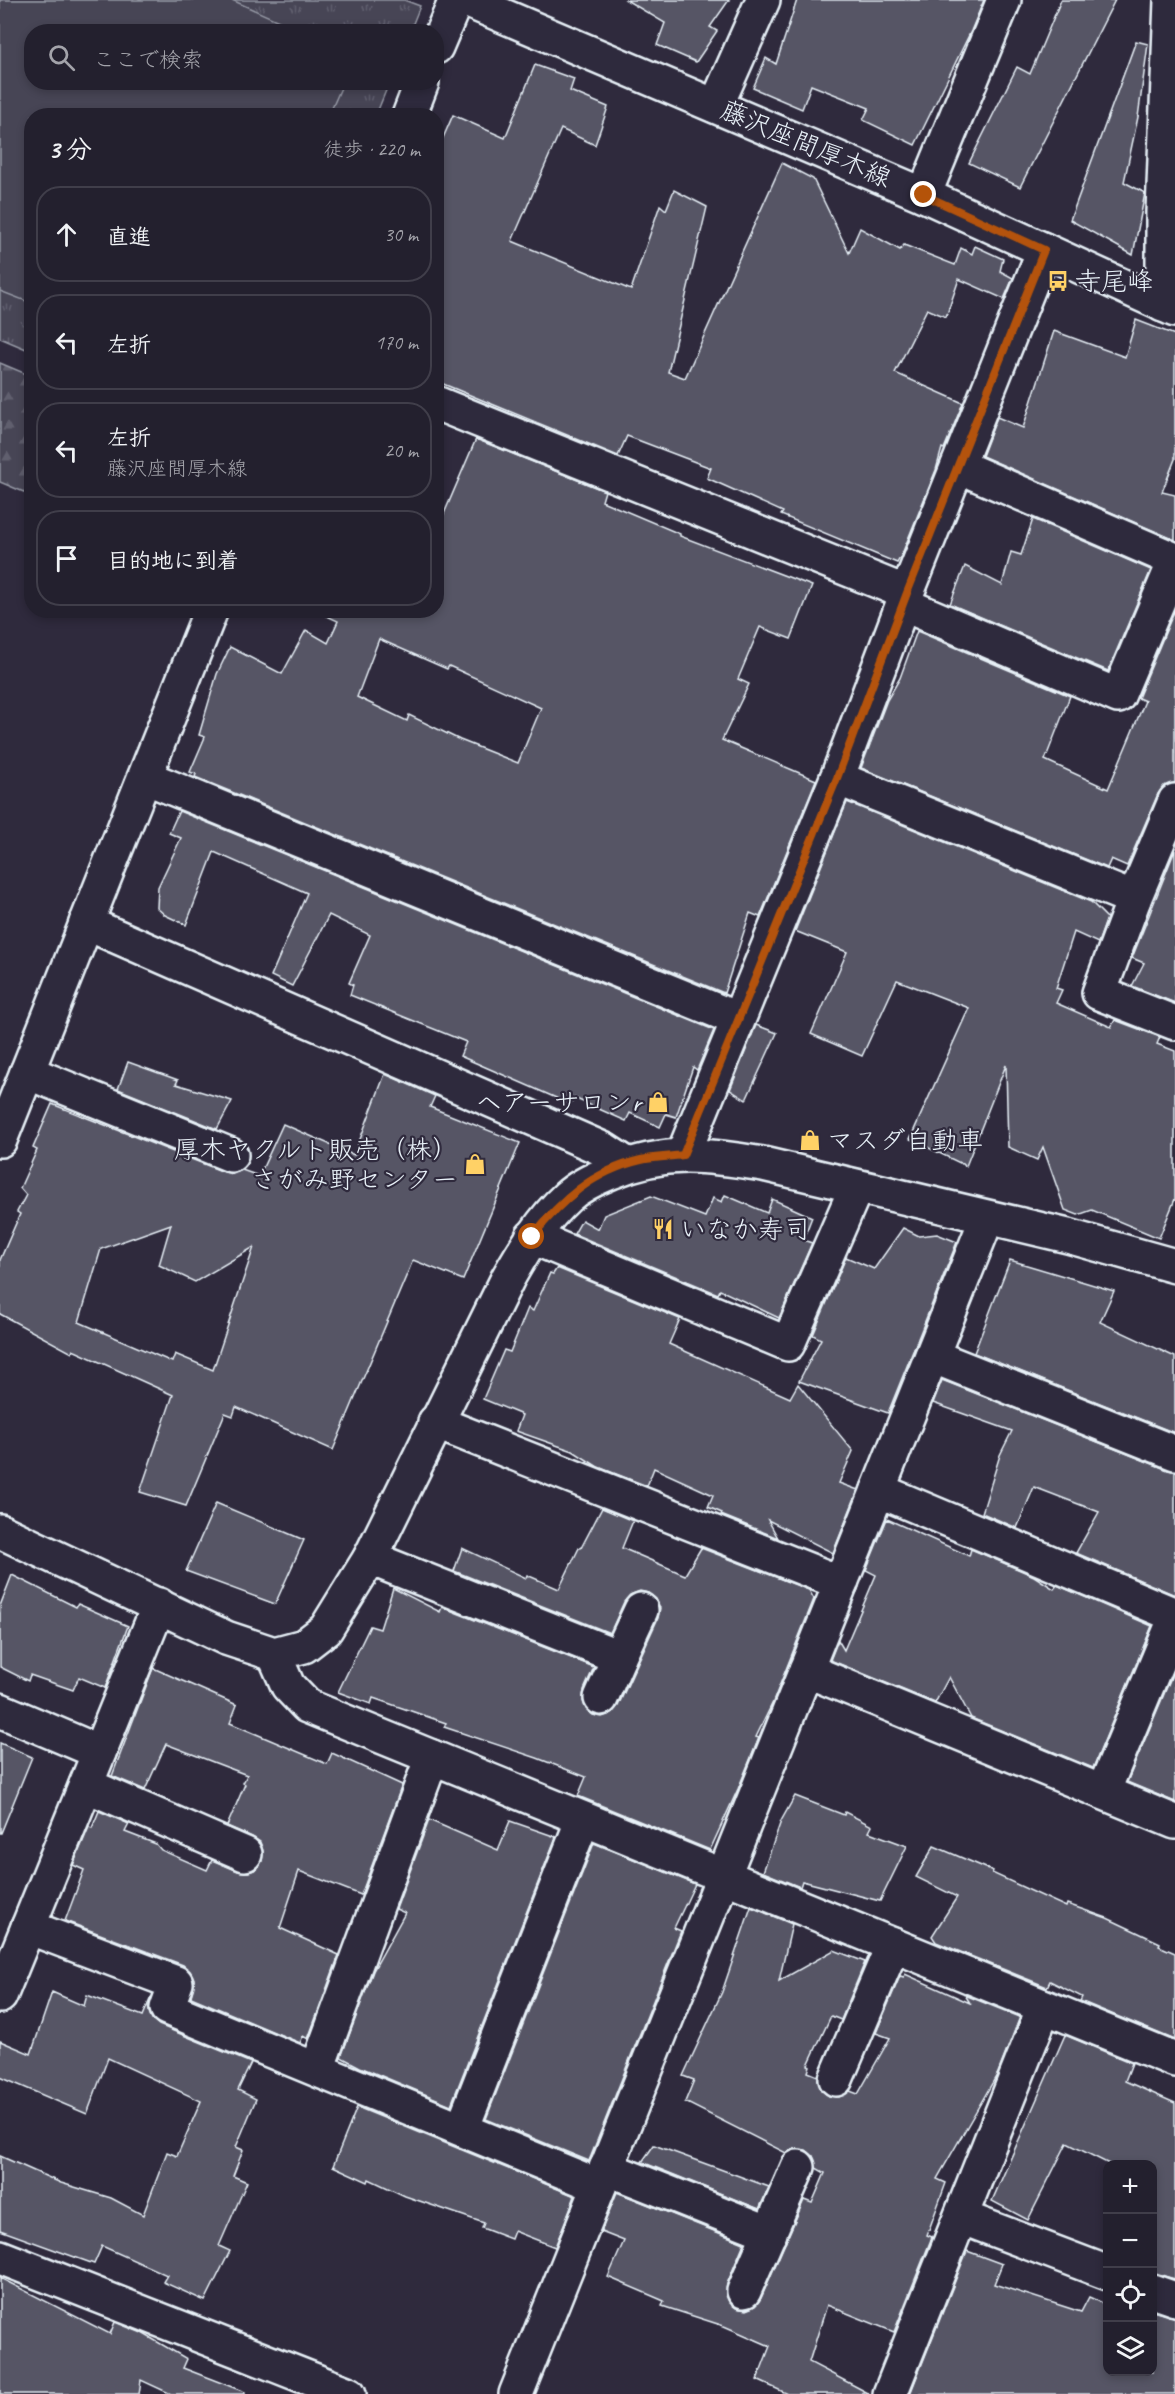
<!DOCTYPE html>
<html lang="ja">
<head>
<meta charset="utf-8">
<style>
  body { margin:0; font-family:Caveat,"Klee One",sans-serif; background:#2b2836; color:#f1f3f6 }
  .controls { position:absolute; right:18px; bottom:18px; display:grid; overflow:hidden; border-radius:12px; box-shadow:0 3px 9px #0003 }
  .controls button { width:54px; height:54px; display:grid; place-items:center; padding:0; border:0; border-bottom:2px solid #403e4a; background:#23202e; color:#f1f3f6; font:30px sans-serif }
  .stop { position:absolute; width:18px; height:18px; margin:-14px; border:4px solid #b45309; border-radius:50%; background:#fff }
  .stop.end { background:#b45309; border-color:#fff; box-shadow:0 2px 6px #0008 }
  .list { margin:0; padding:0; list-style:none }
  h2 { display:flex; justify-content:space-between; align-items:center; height:78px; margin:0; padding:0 24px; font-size:26px }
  h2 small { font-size:20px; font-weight:400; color:#a3a3aa }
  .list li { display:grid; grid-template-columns:39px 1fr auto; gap:18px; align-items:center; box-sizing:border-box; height:96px; margin:0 12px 12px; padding:0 12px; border:2px solid #403e4a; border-radius:24px }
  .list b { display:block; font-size:22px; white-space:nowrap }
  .list p { margin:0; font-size:20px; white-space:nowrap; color:#a3a3aa }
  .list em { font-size:20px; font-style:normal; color:#a3a3aa }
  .icon { flex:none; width:33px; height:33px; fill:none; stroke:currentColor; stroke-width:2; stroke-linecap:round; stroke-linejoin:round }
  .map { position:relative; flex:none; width:1175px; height:2394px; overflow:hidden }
  .search { position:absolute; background:#23202e; box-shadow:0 3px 9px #0003; left:24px; top:24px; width:420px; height:66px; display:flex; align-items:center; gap:15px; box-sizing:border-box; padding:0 21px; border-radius:24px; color:#a3a3aa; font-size:22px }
  .panel { position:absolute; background:#23202e; box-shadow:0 3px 9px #0003; left:24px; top:108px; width:420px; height:510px; border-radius:24px }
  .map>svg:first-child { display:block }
  .forest { fill:url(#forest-firs); stroke:#979aa6; stroke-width:1.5 }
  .park { fill:url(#park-tufts); stroke:#979aa6; stroke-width:1.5 }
  .pitch { fill:#464455; stroke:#979aa6; stroke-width:1.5 }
  .building { fill:#575565; stroke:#e8f1f8; stroke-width:1.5; fill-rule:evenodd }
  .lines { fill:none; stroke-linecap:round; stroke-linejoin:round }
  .minor-casing { stroke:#e8f1f8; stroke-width:38 }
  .major-casing { stroke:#e8f1f8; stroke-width:38 }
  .minor { stroke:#2f2a3d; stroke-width:33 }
  .major { stroke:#2f2a3d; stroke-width:33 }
  .route { stroke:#b45309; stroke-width:8 }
  .labels { text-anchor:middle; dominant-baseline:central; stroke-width:4.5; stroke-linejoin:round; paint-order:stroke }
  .street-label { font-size:26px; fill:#e8f1f8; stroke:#2f2a3d }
  .poi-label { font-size:26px; fill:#e8f1f8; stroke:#2f2a3d; text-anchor:start }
</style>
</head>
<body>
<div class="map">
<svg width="1175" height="2394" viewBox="0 0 1175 2394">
  <defs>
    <pattern id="forest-firs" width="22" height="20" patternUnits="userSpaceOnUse" patternTransform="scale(1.5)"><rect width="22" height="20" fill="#464455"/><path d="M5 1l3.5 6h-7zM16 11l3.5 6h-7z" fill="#615f6e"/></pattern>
    <pattern id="park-tufts" width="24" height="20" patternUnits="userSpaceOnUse" patternTransform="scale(1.5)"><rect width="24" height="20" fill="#464455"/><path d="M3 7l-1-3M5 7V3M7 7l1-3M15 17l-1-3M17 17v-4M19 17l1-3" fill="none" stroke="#615f6e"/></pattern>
  </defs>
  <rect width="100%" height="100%" fill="#2f2a3d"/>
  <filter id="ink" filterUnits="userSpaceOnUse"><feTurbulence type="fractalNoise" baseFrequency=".0167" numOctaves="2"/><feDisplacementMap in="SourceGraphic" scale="12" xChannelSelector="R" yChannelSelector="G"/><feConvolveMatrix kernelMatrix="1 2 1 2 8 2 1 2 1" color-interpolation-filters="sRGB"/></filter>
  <g filter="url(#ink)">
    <!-- forest -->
    <polygon class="forest" points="0,363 31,376 31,495 0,482"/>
    <!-- park -->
    <polygon class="park" points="0,0 404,0 420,6 410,31 32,32 32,82 389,83 376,115 32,116 31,351 0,338"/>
    <!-- pitch -->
    <polygon class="pitch" points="0,0 232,0 301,31 32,32 32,82 343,83 329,115 32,116 31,303 0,291"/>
    <!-- building -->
    <g class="building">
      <polygon points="626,0 729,0 710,27 717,31 696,62 657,45 665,23"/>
      <polygon points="797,0 984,0 971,31 915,145 863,120 869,108 811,85 802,109 753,88 766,58 776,64"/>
      <polygon points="1061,0 1115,0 1020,187 969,163 1017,67 1030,74"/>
      <polygon points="1136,41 1148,44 1138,117 1124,182 1145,193 1133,255 1070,220"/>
      <polygon points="535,65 574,79 570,91 608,107 595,145 561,129 512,241 631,290 660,205 666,210 674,190 707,207 668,372 685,378 782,163 813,179 849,253 860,228 900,250 904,245 955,265 961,248 972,254 975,246 1003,259 1000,271 1013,278 1004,299 959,279 946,317 927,309 895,373 963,403 944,449 942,448 936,470 902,554 897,563 781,515 783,512 707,478 711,468 627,436 618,456 436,381 436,154 453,115 505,138"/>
      <polygon points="1136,320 1175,335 1175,459 1162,492 1175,495 1175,540 982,456 997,417 1023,428 1054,331 1125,357"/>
      <path d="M476 439 605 491 602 501 680 534V536L812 586 791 639 760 627 738 679 749 684 722 740 816 780 760 917 750 913 724 993 195 777 196 774 190 772 205 737 199 735 217 674 230 647 282 674 306 630 328 643 338 621 314 610H436V514L443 516ZM379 639 447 669 449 666 541 708 518 763 460 740 409 715 407 721 357 697Z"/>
      <polygon points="1033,519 1151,570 1108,671 950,604 965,566 1002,585 1011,552 1021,555"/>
      <polygon points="1175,609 1175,783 1164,786 1158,794 1127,866 1111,859 1107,868 861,768 887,700 900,678 917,631 1070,696 1045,760 1108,789 1145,701 1138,698"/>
      <polygon points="847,802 1091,902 1107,918 1098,943 1074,932 1056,988 1062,990 1056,1003 1111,1027 1115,1020 1160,1037 1157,1044 1175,1051 1175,1199 1159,1238 1092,1210 1078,1215 1065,1210 1043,1147 1037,1160 1008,1147 1006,1065 966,1166 910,1139 969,1008 897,980 862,1056 811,1034 847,952 795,931"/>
      <polygon points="179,811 714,1030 697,1070 693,1067 676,1117 666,1114 660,1127 630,1113 626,1121 574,1098 570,1104 460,1056 466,1042 350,995 353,985 349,983 370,935 329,915 292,986 271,976 307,893 214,852 186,925 165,915 157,908 158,887 181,838 169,833"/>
      <polygon points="1175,850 1175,1003 1132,986 1144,963 1132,958"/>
      <polygon points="756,1025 777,1033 746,1100 730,1090"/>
      <polygon points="128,1062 178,1080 176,1084 232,1101 217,1129 118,1089"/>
      <path d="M385 1074 435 1096 430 1107 520 1143 463 1280 413 1260 333 1450 236 1407 233 1416 225 1413 186 1506 140 1492 173 1395 73 1350 72 1353 0 1314V1260L20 1214 17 1212 26 1195 20 1188 37 1150 33 1148 52 1104 224 1172 233 1174 242 1170 259 1176 283 1124 354 1155ZM171 1224 159 1265 195 1282 254 1247 213 1370 175 1354 172 1362 79 1322 101 1249Z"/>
      <polygon points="725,1195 767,1213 772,1199 812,1217 803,1240 812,1243 779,1318 720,1290 718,1294 574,1234 582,1220 598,1229 604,1215 651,1196 705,1217 713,1198 722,1202"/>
      <polygon points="903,1228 919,1236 937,1234 957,1242 888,1413 799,1381 821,1339 813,1335 846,1257 874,1269"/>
      <polygon points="1010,1260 1114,1291 1100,1322 1175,1357 1175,1433 974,1353"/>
      <polygon points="557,1268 680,1319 669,1344 790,1398 798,1384 853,1451 839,1483 858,1490 833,1553 768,1520 778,1538 721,1515 722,1513 708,1507 713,1495 654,1468 647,1486 598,1467 573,1451 516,1431 522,1415 483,1399 504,1350 510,1352 528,1308 533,1311 550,1273 553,1274"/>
      <polygon points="942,1380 1168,1470 1175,1471 1175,1595 1076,1553 1099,1512 1034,1487 1017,1528 982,1513 1000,1455 1012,1431 933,1403"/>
      <polygon points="216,1503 304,1540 275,1604 186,1571"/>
      <polygon points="602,1508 633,1521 622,1548 685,1575 701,1548 809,1590 814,1599 773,1702 756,1737 759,1738 738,1789 710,1850 578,1796 586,1777 537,1758 444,1727 446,1723 373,1698 371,1704 338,1692 370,1626 380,1629 393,1588 440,1612 442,1607 594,1667 584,1690 583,1701 586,1709 593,1715 602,1717 612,1713 618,1706 658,1618 660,1608 656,1599 648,1593 640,1591 630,1595 624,1602 610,1633 454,1571 462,1548 526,1578 527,1575 559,1589 579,1548 581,1548"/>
      <polygon points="887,1519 969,1556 971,1549 1034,1576 1054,1589 1057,1585 1152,1626 1093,1768 971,1718 949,1677 935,1703 830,1660 838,1640 844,1650 876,1575 866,1570"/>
      <polygon points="12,1575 76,1607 78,1604 128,1626 105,1688 79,1677 73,1690 30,1675 28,1681 0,1667 0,1606"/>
      <polygon points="153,1668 237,1705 230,1723 327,1764 332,1753 402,1785 361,1895 299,1871 280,1928 339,1955 308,2039 303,2036 300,2043 191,1997 194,1979 190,1971 183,1965 65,1921 84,1870 73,1865 89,1827 92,1828 99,1811 129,1824 125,1832 156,1844 161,1850 207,1870 212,1860 238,1871 248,1872 257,1869 262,1861 263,1851 260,1842 252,1837 227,1826 245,1784 243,1783 247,1775 166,1744 145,1790 112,1776"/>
      <polygon points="1175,1668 1175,1802 1127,1782"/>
      <polygon points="0,1743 32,1757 1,1833 0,1833"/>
      <polygon points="795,1796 844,1815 845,1812 872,1826 869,1832 907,1846 880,1901 802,1881 800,1887 763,1872 781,1821"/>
      <polygon points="429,1820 498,1850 510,1821 556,1837 451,2105 360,2067 341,2057 373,1971 405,1913 396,1909"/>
      <polygon points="594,1843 695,1884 674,1928 681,1931 589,2161 486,2119"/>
      <polygon points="934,1846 993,1871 992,1873 1066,1907 1067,1904 1107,1918 1160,1943 1159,1946 1175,1953 1175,2040 1080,2001 1082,1997 1050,1981 1047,1987 936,1942 932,1936 957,1897 916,1877"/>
      <polygon points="751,1907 792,1924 779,1981 834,1950 865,1962 841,2020 831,2016 808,2065 810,2066 808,2072 818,2076 821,2090 829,2096 839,2097 850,2091 858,2094 890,2038 876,2033 900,1976 904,1977 905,1974 970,2003 965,1995 1020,2017 998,2073 937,2179 946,2183 927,2235 932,2237 894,2332 827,2305 809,2362 870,2394 788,2394 757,2380 770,2346 724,2326 662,2306 664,2301 608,2277 624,2241 601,2232 617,2192 744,2243 727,2284 726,2294 729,2302 736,2308 746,2310 755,2306 761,2298 804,2200 812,2203 825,2173 816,2168 813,2156 806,2150 795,2149 786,2153 685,2102 694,2080 683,2076 722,1992"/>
      <polygon points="52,1992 84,2006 87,1995 143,2016 151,1997 149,2012 152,2019 159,2025 251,2063 238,2090 256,2099 236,2147 243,2150 233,2176 247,2182 219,2246 230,2251 205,2301 163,2282 167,2275 102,2246 94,2264 0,2230 0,2156 61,2183 111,2198 143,2215 167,2152 177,2156 201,2101 108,2058 87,2114 0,2077 0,2041 31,2054"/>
      <polygon points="1065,2035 1132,2063 1125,2081 1175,2103 1175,2279 1152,2273 1152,2164 1109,2164 1067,2143 1028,2220 992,2201"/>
      <polygon points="357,2107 575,2196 555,2247 514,2231 511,2239 482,2228 484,2223 405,2196 369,2179 368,2182 333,2166"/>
      <polygon points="654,2145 769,2187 759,2209 642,2162"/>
      <polygon points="967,2251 1002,2264 994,2284 1081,2312 1089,2297 1107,2305 1107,2372 1152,2372 1152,2311 1175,2317 1175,2394 910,2394"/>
      <polygon points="0,2278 110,2334 115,2322 142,2333 187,2359 183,2368 245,2392 245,2394 171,2394 141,2380 139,2394 0,2394"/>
    </g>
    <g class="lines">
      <defs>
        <g id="minor">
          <polyline points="436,47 456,0"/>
          <polyline points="716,106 763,0"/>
          <polyline points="409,116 422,82"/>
          <polyline points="924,195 1004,0"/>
          <polyline points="1163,305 1163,212 1171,0"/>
          <polyline points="436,403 907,593"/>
          <polyline points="958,466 1175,560"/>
          <polyline points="903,604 1118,696 1175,561"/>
          <polyline points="145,777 737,1019"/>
          <polyline points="837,778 1134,899"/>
          <polyline points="1175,801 1134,899 1099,993 1175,1023"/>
          <polyline points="86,923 605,1150 628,1165"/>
          <polyline points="27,1072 231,1155"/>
          <polyline points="0,1140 211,610"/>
          <polyline points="683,1155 837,778 907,593 1044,250"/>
          <polyline points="532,1237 788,1344 856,1188"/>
          <polyline points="932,1356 1175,1453"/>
          <polyline points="435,1422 841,1583"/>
          <polyline points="878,1490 1175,1615"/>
          <path d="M0 1531 226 1638 274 1654 304 1646 326 1629 370 1558 508 1278C525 1248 542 1220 567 1197 579 1186 596 1178 611 1172 665 1149 706 1155 763 1164L1068 1236 1175 1266"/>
          <polyline points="370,1558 619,1657 641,1610"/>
          <polyline points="274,1654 288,1686 307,1706 1175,2060"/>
          <polyline points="806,1670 1175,1822"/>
          <polyline points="601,1698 619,1657"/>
          <polyline points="0,1710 99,1752"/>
          <polyline points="86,1785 245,1854"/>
          <polyline points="1103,1792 1175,1619"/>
          <polyline points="28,1927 176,1983 167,2008 599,2186"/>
          <polyline points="0,1996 159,1605"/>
          <polyline points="317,2069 432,1757"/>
          <polyline points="836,2079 893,1945"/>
          <polyline points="462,2129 583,1819"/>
          <polyline points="606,2168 770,2233"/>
          <polyline points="961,2217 1108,2273"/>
          <polyline points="0,2257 349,2394"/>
          <polyline points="744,2291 798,2167"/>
          <polyline points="1152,2291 1175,2299"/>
          <polyline points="516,2394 987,1218"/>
          <polyline points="890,2394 1044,2007"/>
        </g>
        <polyline id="major" points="466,0 924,195 1175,310"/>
      </defs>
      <!-- minor casing -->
      <use href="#minor" class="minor-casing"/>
      <!-- major casing -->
      <use href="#major" class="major-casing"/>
      <!-- minor -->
      <use href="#minor" class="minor"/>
      <!-- major -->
      <use href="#major" class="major"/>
    </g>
  </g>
  <g class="lines" filter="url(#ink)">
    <!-- route -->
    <path class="route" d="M532 1237C561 1200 593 1171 641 1160 655 1157 669 1157 683 1155L837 778 907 593 1044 250 924 195"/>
  </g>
  <!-- icons -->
  <defs>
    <symbol id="bus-bare" viewBox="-9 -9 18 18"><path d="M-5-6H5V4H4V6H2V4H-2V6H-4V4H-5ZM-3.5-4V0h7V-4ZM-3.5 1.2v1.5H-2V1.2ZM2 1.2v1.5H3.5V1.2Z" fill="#ffd166" stroke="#2f2a3d" stroke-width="2.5" paint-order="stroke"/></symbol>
    <symbol id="shop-bare" viewBox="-9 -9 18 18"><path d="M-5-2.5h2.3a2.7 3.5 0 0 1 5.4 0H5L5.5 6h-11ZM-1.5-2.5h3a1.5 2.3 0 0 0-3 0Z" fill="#ffd166" stroke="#2f2a3d" stroke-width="2.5" paint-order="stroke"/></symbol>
    <symbol id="restaurant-bare" viewBox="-9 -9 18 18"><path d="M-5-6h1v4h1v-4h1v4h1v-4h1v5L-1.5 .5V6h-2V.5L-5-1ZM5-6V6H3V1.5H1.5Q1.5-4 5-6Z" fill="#ffd166" stroke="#2f2a3d" stroke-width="2.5" paint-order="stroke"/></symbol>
  </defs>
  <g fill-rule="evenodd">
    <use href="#bus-bare" x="1043" y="266" width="30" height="30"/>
    <use href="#shop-bare" x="643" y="1087" width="30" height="30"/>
    <use href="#shop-bare" x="795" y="1125" width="30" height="30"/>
    <use href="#shop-bare" x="460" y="1149" width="30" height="30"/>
    <use href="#restaurant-bare" x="648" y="1214" width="30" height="30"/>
  </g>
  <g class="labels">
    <!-- street labels -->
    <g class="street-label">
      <text transform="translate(806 144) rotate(23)">藤沢座間厚木線</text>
    </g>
    <!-- poi labels -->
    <g class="poi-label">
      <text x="1075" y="281">寺尾峰</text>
      <text x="641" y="1102" text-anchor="end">ヘアーサロンr</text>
      <text x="827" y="1140">マスダ自動車</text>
      <text x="458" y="1149" text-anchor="end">厚木ヤクルト販売（株）<tspan x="458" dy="30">さがみ野センター</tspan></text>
      <text x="680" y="1229">いなか寿司</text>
    </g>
  </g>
</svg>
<div class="controls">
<button>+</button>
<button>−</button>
<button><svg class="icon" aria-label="locate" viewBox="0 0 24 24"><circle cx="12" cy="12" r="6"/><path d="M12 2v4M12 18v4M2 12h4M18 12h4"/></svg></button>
<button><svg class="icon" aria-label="layers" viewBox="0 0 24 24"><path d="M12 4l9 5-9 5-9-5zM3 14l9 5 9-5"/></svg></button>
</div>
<div class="stop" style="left:532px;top:1237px"></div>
<div class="stop end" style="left:924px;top:195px"></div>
<div class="search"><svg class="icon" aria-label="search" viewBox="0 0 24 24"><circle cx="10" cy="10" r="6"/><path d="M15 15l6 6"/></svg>ここで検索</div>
<section class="panel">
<h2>3 分<small>徒歩 · 220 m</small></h2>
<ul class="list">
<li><svg class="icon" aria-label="ahead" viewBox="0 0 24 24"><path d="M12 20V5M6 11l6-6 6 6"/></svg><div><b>直進</b></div><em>30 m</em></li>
<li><svg class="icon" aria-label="left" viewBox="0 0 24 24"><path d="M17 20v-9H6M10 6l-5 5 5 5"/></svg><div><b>左折</b></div><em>170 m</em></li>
<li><svg class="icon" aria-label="left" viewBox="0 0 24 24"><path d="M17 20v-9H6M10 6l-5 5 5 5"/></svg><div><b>左折</b><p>藤沢座間厚木線</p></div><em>20 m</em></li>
<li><svg class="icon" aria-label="arrive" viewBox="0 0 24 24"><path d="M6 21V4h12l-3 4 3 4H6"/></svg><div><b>目的地に到着</b></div></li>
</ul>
</section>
</div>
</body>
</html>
